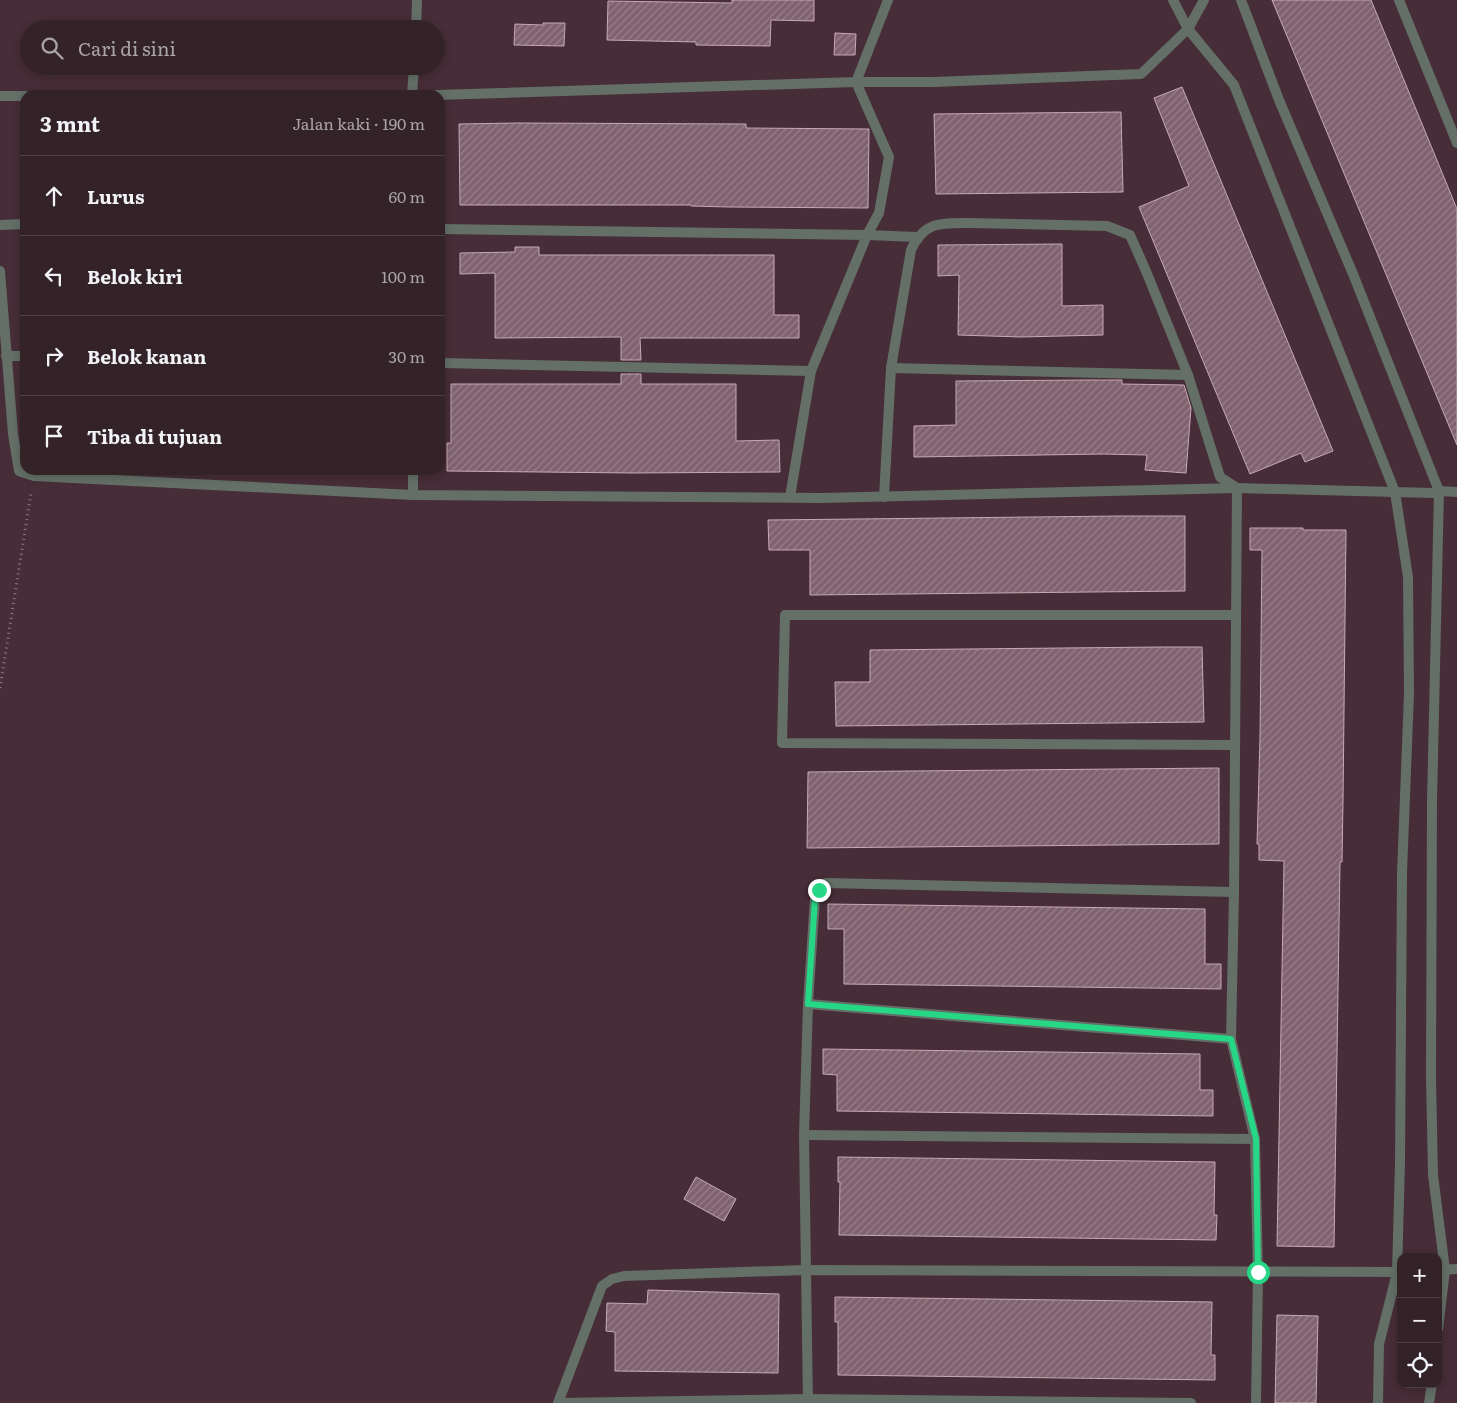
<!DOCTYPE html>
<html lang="id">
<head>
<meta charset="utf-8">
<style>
  body { margin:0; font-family:Literata,serif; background:#3f2f35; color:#f1f3f6 }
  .controls { position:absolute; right:15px; bottom:15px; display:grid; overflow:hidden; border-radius:10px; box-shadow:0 2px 8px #0003 }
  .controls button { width:45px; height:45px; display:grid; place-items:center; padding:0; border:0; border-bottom:1px solid #4e3f46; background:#342229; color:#f1f3f6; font:25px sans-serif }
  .stop { position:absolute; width:15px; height:15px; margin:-11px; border:4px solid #26d886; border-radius:50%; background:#fff }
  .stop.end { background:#26d886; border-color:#fff; box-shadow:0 1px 5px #0008 }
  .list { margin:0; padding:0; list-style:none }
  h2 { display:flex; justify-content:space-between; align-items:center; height:65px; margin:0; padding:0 20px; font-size:21px }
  h2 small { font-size:16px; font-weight:400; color:#a9a4a8 }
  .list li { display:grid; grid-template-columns:32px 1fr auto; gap:15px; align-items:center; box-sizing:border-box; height:80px; padding:0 20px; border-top:1px solid #4e3f46 }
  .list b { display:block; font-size:19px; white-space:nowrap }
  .list em { font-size:16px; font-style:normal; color:#a9a4a8 }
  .icon { flex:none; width:28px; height:28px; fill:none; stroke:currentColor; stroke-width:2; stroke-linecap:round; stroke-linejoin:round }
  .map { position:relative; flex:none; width:1457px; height:1403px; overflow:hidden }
  .search { position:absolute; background:#342229; box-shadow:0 2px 8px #0003; left:20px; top:20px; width:425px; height:55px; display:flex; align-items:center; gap:12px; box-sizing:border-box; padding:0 18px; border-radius:28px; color:#a9a4a8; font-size:19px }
  .panel { position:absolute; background:#342229; box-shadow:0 2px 8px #0003; left:20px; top:90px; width:425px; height:385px; border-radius:15px }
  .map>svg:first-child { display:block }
  .building { fill:url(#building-hatch); stroke:#c8a8b4 }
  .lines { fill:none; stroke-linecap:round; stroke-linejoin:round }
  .path { stroke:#8e7981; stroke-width:3; stroke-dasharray:1 4; stroke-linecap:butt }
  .minor { stroke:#636f67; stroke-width:10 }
  .route { stroke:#26d886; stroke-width:6 }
</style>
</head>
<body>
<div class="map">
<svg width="1457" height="1403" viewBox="0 0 1457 1403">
  <defs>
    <pattern id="building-hatch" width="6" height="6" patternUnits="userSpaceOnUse" patternTransform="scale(1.25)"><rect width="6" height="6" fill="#7f626e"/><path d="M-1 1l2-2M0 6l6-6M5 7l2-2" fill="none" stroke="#977f89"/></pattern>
  </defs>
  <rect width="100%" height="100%" fill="#462d37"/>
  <!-- building -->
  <g class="building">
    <polygon points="732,0 814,0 814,21 771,20 770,46 696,45 696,42 607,40 608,1 732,3"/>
    <polygon points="1272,0 1371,0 1457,209 1457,445"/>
    <polygon points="543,23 565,23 564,46 514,45 515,24 543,25"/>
    <polygon points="835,33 856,34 855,55 834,55"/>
    <polygon points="1182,87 1333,451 1305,462 1301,453 1250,474 1139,207 1189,186 1154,98"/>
    <polygon points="1121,112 1123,192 936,194 934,114"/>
    <polygon points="517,123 746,124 746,128 869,129 868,208 729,207 691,206 691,205 460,205 459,124"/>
    <polygon points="1062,244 1062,306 1103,305 1103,335 1021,337 958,335 959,275 938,276 938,245"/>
    <polygon points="515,247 539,247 539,255 774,255 774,315 799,315 799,338 640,338 641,360 621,360 621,337 495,338 495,273 460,274 460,253 515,252"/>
    <polygon points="621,374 641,374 641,384 736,384 736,441 779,440 780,472 632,473 447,471 447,443 451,443 451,384 621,384"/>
    <polygon points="1088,380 1122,380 1122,384 1184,385 1191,408 1186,473 1145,470 1147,455 1103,454 914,457 914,426 956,425 956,381"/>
    <polygon points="1121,516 1185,516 1185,591 810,595 810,550 769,550 768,520"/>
    <polygon points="1250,528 1303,528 1303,530 1346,530 1343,801 1342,862 1340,862 1334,1247 1277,1246 1284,861 1259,860 1259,844 1257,844 1260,738 1262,550 1250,550"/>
    <polygon points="1160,647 1202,647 1204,722 836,726 835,682 870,682 870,650"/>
    <polygon points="1219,768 1219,844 807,848 808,772"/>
    <polygon points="828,904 1205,909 1205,964 1221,964 1221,989 844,984 844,929 828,929"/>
    <polygon points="823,1049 1200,1054 1200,1090 1213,1090 1213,1116 837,1111 837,1075 823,1074"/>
    <polygon points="838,1157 1215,1162 1214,1215 1217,1215 1216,1240 839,1235 840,1182 838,1182"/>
    <polygon points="696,1177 736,1199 724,1221 684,1199"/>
    <polygon points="648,1290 779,1294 778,1373 615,1371 615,1332 606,1331 607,1303 647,1304"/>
    <polygon points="835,1297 1212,1302 1211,1355 1215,1355 1215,1380 838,1375 838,1322 835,1322"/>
    <polygon points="1277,1315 1318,1316 1316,1403 1275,1403"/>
  </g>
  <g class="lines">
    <!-- path -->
    <polyline class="path" points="0,688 31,493"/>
    <!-- minor -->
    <g class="minor">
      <polyline points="888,0 856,82 933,82 1141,74 1188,29 1204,0"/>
      <polyline points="1173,0 1188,29 1234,85 1395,492 1408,577 1409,694 1402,873 1400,1163 1397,1273 1379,1344 1378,1403"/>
      <polyline points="1241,0 1279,100 1353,274 1439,491 1432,801 1431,1077 1433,1175 1445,1270 1438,1329"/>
      <polyline points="1399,0 1457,143"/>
      <polyline points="416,29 417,0"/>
      <polyline points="412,95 414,66"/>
      <polyline points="437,95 856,82 889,157 879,213 867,235 917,237"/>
      <polyline points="0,96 25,96"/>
      <polyline points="0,225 25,224"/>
      <polyline points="440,229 867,235 811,371 790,497"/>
      <polyline points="0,271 13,434 19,471 34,476 413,495 822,498 1237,488 1433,493 1439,491 1457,492"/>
      <polyline points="6,356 25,356"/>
      <polyline points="440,363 811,371"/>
      <polyline points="891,368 1188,375"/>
      <polyline points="413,470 413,495"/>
      <path d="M884 497 891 368 911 250C924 222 939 223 968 223L1107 226 1130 235 1146 271 1188 375 1220 477 1237 488 1234 892 1231 1039 1255 1139 1258 1272 1256 1403"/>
      <polyline points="1235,745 782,743 785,615 1236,615"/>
      <polyline points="808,1004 1231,1039"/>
      <polyline points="804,1135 1255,1139"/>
      <polyline points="1438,1270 1457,1269"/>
      <polyline points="558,1403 602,1286 612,1279 624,1276 805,1270 1401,1272"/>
      <polyline points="558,1403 808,1399 1191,1403"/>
      <polyline points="808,1403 804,1135 808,1004 815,898 819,890 826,883 1234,892"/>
      <polyline points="1429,1403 1432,1384"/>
    </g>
  </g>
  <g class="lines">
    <!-- route -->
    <polyline class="route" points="819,890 815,898 808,1004 1231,1039 1256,1139 1258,1272"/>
  </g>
</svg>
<div class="controls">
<button>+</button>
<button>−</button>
<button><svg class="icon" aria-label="locate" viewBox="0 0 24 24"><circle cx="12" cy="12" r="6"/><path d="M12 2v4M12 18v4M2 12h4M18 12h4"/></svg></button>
</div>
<div class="stop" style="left:1258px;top:1272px"></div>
<div class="stop end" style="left:819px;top:890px"></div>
<div class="search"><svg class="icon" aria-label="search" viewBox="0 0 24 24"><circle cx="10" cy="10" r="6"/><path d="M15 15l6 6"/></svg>Cari di sini</div>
<section class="panel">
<h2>3 mnt<small>Jalan kaki · 190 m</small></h2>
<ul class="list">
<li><svg class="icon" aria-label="ahead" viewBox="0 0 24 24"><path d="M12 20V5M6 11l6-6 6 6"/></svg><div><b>Lurus</b></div><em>60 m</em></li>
<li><svg class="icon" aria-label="left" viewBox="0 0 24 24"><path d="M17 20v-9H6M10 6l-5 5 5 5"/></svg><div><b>Belok kiri</b></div><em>100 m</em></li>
<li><svg class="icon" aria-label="right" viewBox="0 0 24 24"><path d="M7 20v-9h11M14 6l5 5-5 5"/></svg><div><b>Belok kanan</b></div><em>30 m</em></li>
<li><svg class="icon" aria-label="arrive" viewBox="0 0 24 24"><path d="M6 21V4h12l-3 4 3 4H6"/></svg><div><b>Tiba di tujuan</b></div></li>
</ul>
</section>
</div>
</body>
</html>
